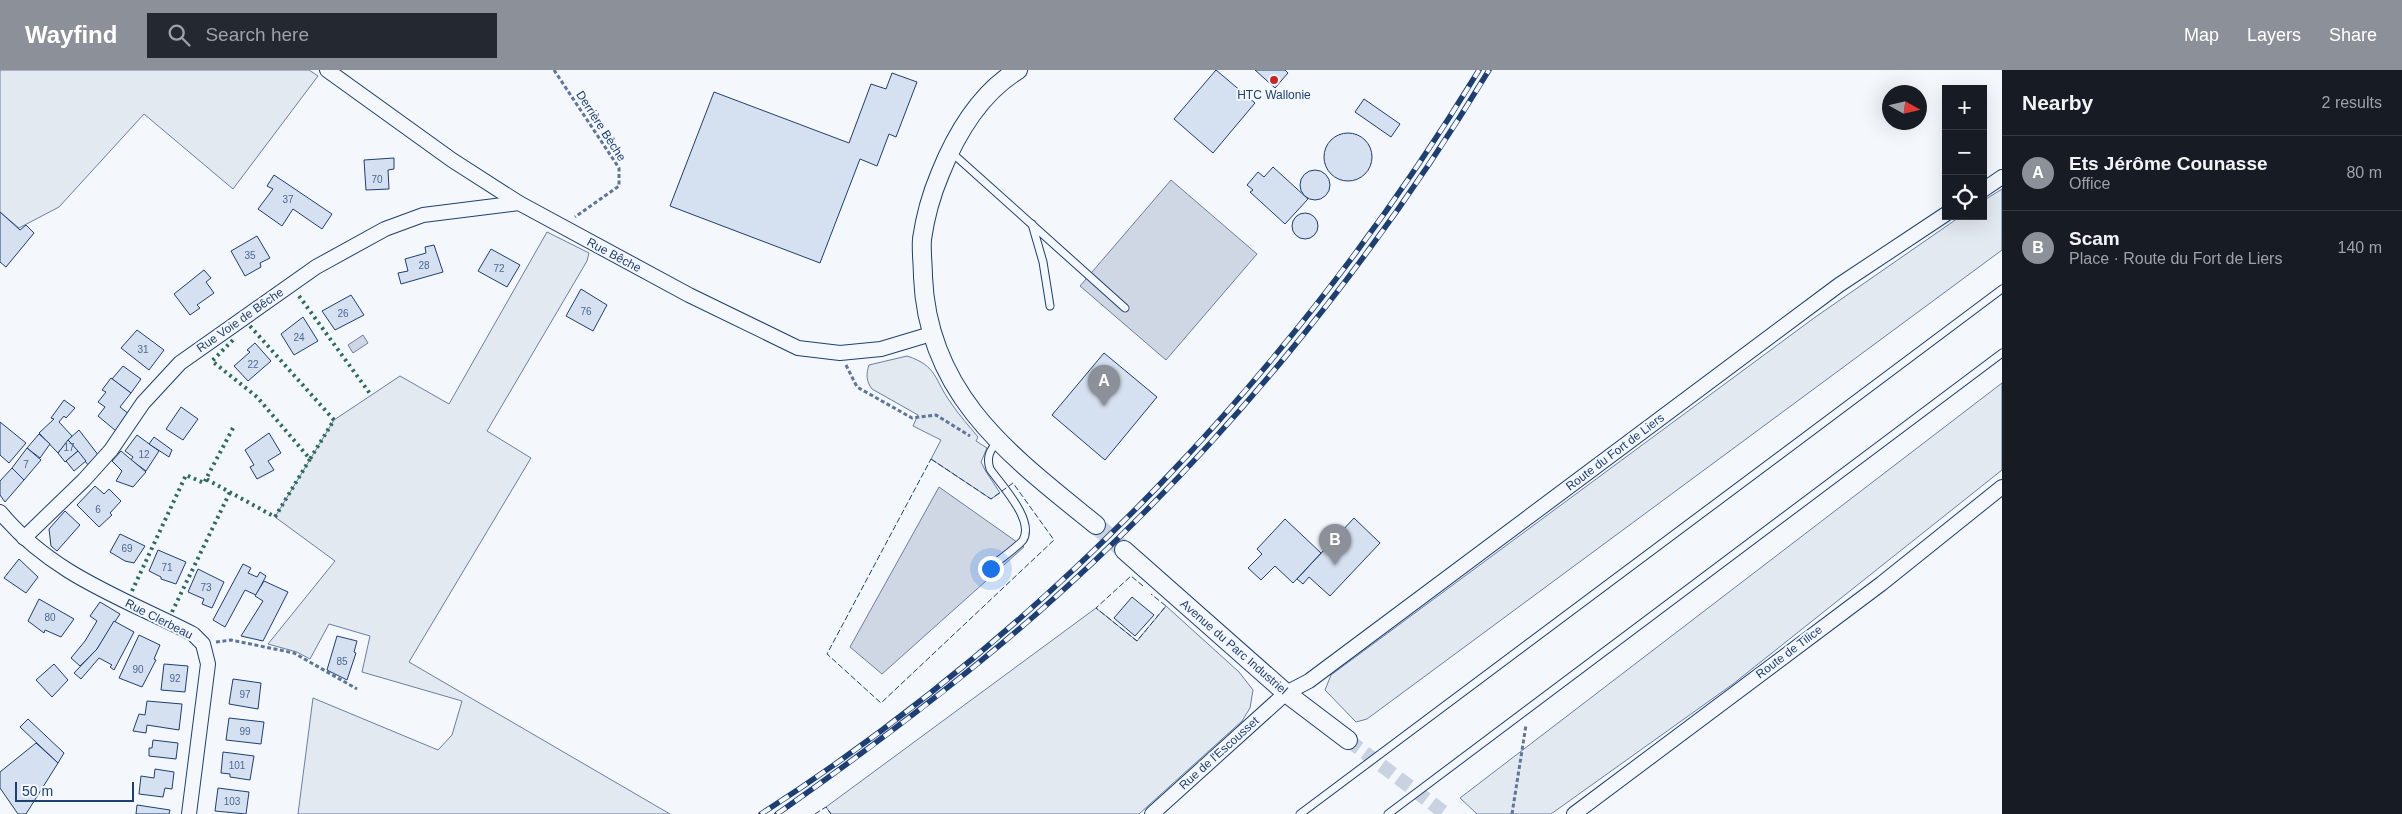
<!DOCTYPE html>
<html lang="en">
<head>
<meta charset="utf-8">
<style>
  body { margin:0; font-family:Helvetica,sans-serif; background:#242831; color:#f1f3f6 }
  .controls { position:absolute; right:15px; top:15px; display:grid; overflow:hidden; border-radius:0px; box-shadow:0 5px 20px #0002 }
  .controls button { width:45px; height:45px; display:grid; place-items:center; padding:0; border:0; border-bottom:1px solid #363941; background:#171b24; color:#f1f3f6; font:25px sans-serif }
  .compass { position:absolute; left:1882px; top:15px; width:45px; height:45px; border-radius:50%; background:#171b24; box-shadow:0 5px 20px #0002; rotate:98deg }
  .scale { position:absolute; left:15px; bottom:12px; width:119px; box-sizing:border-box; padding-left:5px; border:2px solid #1d3f73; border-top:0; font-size:14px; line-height:18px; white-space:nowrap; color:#1d3f73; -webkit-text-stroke:4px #f4f7fb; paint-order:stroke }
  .you { position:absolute; left:990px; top:498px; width:18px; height:18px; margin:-12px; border:4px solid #fff; border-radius:50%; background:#1a73e8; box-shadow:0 0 0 8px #1a73e833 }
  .badge { display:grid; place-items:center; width:32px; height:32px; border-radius:50%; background:#8c9099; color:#fff; font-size:16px; font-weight:700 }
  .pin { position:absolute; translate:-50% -41px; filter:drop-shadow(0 1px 2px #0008) }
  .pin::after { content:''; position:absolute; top:26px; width:18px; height:15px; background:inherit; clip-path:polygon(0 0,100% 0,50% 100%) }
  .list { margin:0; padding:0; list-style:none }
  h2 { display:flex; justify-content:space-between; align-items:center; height:65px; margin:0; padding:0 20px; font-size:21px }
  h2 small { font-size:16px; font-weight:400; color:#9ea1a6 }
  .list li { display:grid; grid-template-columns:32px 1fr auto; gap:15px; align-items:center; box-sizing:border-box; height:75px; padding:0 20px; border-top:1px solid #363941 }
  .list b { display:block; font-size:19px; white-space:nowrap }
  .list p { margin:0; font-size:16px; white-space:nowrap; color:#9ea1a6 }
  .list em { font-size:16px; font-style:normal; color:#9ea1a6 }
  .icon { flex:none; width:28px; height:28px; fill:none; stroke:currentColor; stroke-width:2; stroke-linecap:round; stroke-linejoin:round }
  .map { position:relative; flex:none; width:2002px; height:744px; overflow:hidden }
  header { display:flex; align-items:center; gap:30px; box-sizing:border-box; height:70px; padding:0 25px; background:#8c9099; color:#fff }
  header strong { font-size:24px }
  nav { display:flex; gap:28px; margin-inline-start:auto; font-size:18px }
  .search { width:350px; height:45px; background:#242831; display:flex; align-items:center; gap:12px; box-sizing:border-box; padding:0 18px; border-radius:0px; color:#9ea1a6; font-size:19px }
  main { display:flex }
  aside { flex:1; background:#171b24 }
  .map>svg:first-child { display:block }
  .green { fill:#e3e9f0; stroke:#687fa3 }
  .water { fill:#cfd7e4; stroke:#687fa3 }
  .building { fill:#d5e0f0; stroke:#1d3f73 }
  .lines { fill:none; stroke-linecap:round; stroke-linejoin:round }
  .minor-tunnel { stroke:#c9d2e0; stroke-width:14; stroke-dasharray:14 7; stroke-linecap:butt }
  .tertiary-tunnel { stroke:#c9d2e0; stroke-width:18; stroke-dasharray:18 9; stroke-linecap:butt }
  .service-casing { stroke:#1d3f73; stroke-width:9 }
  .minor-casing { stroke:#1d3f73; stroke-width:16 }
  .tertiary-casing { stroke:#1d3f73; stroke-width:20 }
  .path { stroke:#5e769c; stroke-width:3; stroke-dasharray:4 2.5; stroke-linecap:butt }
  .service { stroke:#f4f7fb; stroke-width:7 }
  .minor { stroke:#f4f7fb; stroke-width:14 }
  .tertiary { stroke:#f4f7fb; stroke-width:18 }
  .rail-casing { stroke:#1d3f73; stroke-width:5.5 }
  .rail { stroke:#f4f7fb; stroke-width:4; stroke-dasharray:11; stroke-linecap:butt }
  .hedge { stroke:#2c6c60; stroke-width:4; stroke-dasharray:2.5 4; stroke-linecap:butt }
  .fence { stroke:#1d3f73; stroke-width:1; stroke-dasharray:6 2.5; stroke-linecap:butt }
  .poi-dot { fill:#c62828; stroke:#f4f7fb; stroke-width:2 }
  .labels { text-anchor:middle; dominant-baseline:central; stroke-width:4; stroke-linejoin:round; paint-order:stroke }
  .number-label { font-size:10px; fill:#4b6792 }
  .poi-label { font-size:12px; fill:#1d3f73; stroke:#f4f7fb }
  .street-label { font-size:12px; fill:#1d3f73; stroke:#f4f7fb }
</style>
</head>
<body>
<header>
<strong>Wayfind</strong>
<div class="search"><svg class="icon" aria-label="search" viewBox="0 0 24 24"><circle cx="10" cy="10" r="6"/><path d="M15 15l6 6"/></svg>Search here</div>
<nav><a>Map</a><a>Layers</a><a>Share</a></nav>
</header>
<main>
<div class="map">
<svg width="2002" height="744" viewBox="0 0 2002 744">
  <rect width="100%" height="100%" fill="#f4f7fb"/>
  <!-- green -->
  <g class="green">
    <polygon points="0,0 309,0 318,6 233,119 144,44 59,137 19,158 0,142"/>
    <polygon points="2002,119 2002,180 1367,649 1356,652 1325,620 1331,605 1814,248 1961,146 1983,146 1983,131"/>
    <polygon points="547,162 589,183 587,191 487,361 531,388 409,592 670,744 298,744 313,628 438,680 452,665 462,631 362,602 370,566 329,554 310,589 297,582 268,574 335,491 275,447 334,350 400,306 449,334"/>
    <path d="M907 286C938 296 934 310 951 333 959 345 969 356 978 367L976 371 987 378 981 392 985 400 1000 423 991 429 931 389 941 370 913 356 918 345 872 319C866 311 866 304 869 295Z"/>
    <polygon points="2002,313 2002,400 1733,614 1551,744 1477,744 1460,728"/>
    <polygon points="1166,536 1239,602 1253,620 1250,638 1242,651 1139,744 831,744 826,737 1096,538 1137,571"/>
  </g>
  <!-- water -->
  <g class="water">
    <polygon points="1171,110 1257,184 1166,290 1080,216"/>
    <polygon points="363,265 368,273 353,283 348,275"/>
    <polygon points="939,417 1024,477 882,604 850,577"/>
  </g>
  <!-- building -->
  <g class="building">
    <polygon points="1216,0 1255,33 1213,83 1174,49"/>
    <polygon points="1255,0 1285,0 1288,3 1275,18"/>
    <polygon points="892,3 917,12 896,67 889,64 877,96 860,89 820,193 670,136 714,22 849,73 871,14 886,19"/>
    <polygon points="1364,29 1400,54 1391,67 1355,42"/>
    <circle cx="1348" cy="87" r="24"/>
    <polygon points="394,88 394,99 388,100 389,119 366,120 364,90"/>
    <polygon points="1273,97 1308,129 1285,154 1250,122 1253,120 1247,115 1258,102 1264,107"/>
    <circle cx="1315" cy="115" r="15"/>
    <polygon points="274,105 332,144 322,159 293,139 282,156 258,139 273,119 267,116"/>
    <polygon points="0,142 20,160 26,155 34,163 6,197 0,192"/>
    <circle cx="1305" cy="156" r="13"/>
    <polygon points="257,166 270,188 260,193 261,197 245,206 231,181"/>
    <polygon points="434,175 443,202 401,214 398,203 408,201 405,189 426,183 425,177"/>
    <polygon points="491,179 520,195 507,217 478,201"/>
    <polygon points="204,200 211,208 206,212 214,223 197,235 200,238 190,245 174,224"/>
    <polygon points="581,219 607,235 593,261 566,246"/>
    <polygon points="351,225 364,245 335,260 322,241"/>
    <polygon points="303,247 318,271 294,285 281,264"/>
    <polygon points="137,260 164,280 149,300 121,278"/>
    <polygon points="255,273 271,291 248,311 234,296 250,282 247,280"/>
    <polygon points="1104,283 1157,327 1105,390 1052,345"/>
    <polygon points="123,296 141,309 131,323 112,309"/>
    <polygon points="111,308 131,323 120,337 129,344 116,361 98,346 105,337 98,332 106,322 102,320"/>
    <polygon points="64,330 75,338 66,348 64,346 59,352 72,366 58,383 39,363 54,349 51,348"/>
    <polygon points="181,337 198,349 183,370 166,359"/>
    <polygon points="0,352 26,373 9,393 0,385"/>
    <polygon points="79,360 99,386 89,396 68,370"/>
    <polygon points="269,363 281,383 268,391 274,400 257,409 250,397 254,395 245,380"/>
    <polygon points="39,364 50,374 40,388 27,378"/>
    <polygon points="137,365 159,381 146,401 131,390 133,387 125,381"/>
    <polygon points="154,367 172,380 169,387 149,374"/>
    <polygon points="68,370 78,381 65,392 58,383"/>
    <polygon points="27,378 41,390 24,410 12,398"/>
    <polygon points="78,381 86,391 74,401 66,391"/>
    <polygon points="121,381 146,402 133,417 116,411 122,401 112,391"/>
    <polygon points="12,398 24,410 5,432 0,425 0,411"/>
    <polygon points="95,416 104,424 109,419 121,431 110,443 112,445 99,457 77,435"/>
    <polygon points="65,441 80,455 57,481 51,476 49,459"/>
    <polygon points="1354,448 1380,473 1330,526 1309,507 1303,514 1297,509"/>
    <polygon points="1285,449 1321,483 1293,513 1275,496 1261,510 1248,498 1262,484 1257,479"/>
    <polygon points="120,464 145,476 134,493 125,491 110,482"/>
    <polygon points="158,480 186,492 176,514 161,509 161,507 149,501"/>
    <polygon points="19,489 38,507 26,523 4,508"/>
    <polygon points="243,494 251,498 248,503 257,507 260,502 266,506 256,525 245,520 225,557 213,550"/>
    <polygon points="198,499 224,512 212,538 202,534 204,529 188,522"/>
    <polygon points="264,511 288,522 263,571 241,566 263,531 255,526"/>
    <polygon points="1132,527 1154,545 1135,566 1114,548"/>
    <polygon points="39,529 74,549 61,567 45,560 44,563 28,551"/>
    <polygon points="100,532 120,544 97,579 80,596 71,588 85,571 97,551 90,546"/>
    <polygon points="114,551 134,562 114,600 110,597 112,595 99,588 81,609 74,603 97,579"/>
    <polygon points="139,565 160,575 154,589 156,590 142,617 119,608"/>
    <polygon points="337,566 357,571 354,582 356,583 347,610 327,600"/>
    <polygon points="54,594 68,610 52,627 36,610"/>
    <polygon points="164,594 188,596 185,622 161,620"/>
    <polygon points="233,609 261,613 258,639 229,634"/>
    <polygon points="147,631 182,634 179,660 147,655 146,663 133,661 139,644 145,645"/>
    <polygon points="229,648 264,652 261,674 226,670"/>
    <polygon points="28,649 64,683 58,693 20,657"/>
    <polygon points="153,670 178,673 176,689 149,686 149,678 152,678"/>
    <polygon points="36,673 58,693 26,744 18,744 0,718 0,702"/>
    <polygon points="223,682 254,686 250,710 230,707 230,704 221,703"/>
    <polygon points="155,699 174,702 172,719 165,718 163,727 139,724 141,706 154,708"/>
    <polygon points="218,718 249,722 246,744 215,741"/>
    <polygon points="137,735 170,740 169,744 136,744"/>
  </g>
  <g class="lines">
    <!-- minor-tunnel -->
    <polyline class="minor-tunnel" points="1348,670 1446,744"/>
    <!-- tertiary-tunnel -->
    <polyline class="tertiary-tunnel" points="1096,455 1124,480"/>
    <defs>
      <g id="service">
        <polyline points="951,82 1125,238"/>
        <polyline points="1032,154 1043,192 1050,236"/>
        <path d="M984 502C992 495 1018 477 1023 470 1035 450 1001 415 990 399 986 387 990 380 998 371"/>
        <polyline points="1300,744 2002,219"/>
        <polyline points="1388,744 2002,283"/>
      </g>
      <g id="minor">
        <polyline points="327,0 452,90 519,133 689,225 798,278 840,283 881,279 931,264"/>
        <polyline points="1983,120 2002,107"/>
        <path d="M0 442C52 505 123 528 193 564L203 574 208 594 189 744"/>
        <polyline points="24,468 84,410 111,380 143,333 180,293 316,197 385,159 423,145 519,133"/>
        <polyline points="1152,744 1286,623 1309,611 1839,215 1946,144"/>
        <polyline points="1574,744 1881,514 2002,417"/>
      </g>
      <g id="tertiary">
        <path d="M1018 0C980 23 956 64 940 104 932 123 925 148 922 169 921 181 923 195 923 207 928 326 1011 386 1096 455"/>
        <polyline points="1124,480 1286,623 1348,670"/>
      </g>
    </defs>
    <!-- service casing -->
    <use href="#service" class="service-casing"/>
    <!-- minor casing -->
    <use href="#minor" class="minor-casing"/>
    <!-- tertiary casing -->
    <use href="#tertiary" class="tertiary-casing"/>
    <!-- path -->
    <g class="path">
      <polyline points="554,0 619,98 619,116 575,147"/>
      <polyline points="846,295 857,317 912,348 936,345 970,366"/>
      <polyline points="216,572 231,570 294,583 357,619"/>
      <polyline points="1512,744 1526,655"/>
    </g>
    <!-- service -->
    <use href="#service" class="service"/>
    <!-- minor -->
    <use href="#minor" class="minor"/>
    <!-- tertiary -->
    <use href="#tertiary" class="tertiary"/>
    <defs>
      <g id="rail">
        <path d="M761 744C1052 557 1299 295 1479 0"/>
        <path d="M777 744C868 680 957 614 1041 540 1216 385 1368 200 1489 0"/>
      </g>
    </defs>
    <!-- rail casing -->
    <use href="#rail" class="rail-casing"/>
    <!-- rail -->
    <use href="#rail" class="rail"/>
    <!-- hedge -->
    <g class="hedge">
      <polyline points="299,226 371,325"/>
      <polyline points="250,256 334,350 310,389"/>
      <polyline points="233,358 206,409 275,447 310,389 257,327 212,291 235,268"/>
      <polyline points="132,521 186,405 204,413 206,409 209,410"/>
      <polyline points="172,542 230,422 228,421"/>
    </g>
    <!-- fence -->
    <g class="fence">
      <polygon points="931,389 991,429 1013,413 1054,470 881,633 827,584"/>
      <polyline points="1143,516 1131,506 1096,538 1137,571 1166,536 1151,524"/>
      <polyline points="815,744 826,737 831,744"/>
    </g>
  </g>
  <!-- markers -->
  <circle class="poi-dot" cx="1274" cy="10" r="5"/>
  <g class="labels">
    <!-- number labels -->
    <g class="number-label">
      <text x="377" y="109">70</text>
      <text x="288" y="129">37</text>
      <text x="250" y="185">35</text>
      <text x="424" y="195">28</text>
      <text x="499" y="198">72</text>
      <text x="586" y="241">76</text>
      <text x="343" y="243">26</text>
      <text x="299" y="267">24</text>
      <text x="143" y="279">31</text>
      <text x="253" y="294">22</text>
      <text x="69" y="377">17</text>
      <text x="144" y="384">12</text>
      <text x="26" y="394">7</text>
      <text x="98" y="439">6</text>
      <text x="127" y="478">69</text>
      <text x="167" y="497">71</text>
      <text x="206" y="517">73</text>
      <text x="50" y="547">80</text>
      <text x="342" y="591">85</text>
      <text x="138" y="599">90</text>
      <text x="175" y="608">92</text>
      <text x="245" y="624">97</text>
      <text x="245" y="661">99</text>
      <text x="237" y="695">101</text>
      <text x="232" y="731">103</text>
    </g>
    <!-- poi labels -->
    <g class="poi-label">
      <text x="1274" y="25">HTC Wallonie</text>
    </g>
    <!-- street labels -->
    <g class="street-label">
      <text transform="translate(601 56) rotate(57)">Derrière Bèche</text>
      <text transform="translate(614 185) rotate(28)">Rue Bêche</text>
      <text transform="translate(240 250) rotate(-35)">Rue Voie de Bêche</text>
      <text transform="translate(1615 382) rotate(-37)">Route du Fort de Liers</text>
      <text transform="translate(159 549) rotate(27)">Rue Clerbeau</text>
      <text transform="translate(1234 577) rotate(41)">Avenue du Parc Industriel</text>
      <text transform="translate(1789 582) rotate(-37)">Route de Tilice</text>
      <text transform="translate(1219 683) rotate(-42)">Rue de l'Escousset</text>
    </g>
  </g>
</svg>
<div class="controls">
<button>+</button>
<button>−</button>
<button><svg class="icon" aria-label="locate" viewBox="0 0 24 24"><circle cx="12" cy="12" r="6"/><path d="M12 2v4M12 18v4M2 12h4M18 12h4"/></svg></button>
</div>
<svg class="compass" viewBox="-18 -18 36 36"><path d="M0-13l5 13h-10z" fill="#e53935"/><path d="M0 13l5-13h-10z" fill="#9ea1a6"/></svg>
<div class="scale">50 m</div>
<div class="you"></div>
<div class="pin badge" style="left:1104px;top:336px">A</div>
<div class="pin badge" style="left:1335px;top:495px">B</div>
</div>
<aside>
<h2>Nearby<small>2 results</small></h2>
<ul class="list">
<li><span class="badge">A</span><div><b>Ets Jérôme Counasse</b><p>Office</p></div><em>80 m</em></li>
<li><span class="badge">B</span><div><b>Scam</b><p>Place · Route du Fort de Liers</p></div><em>140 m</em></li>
</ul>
</aside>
</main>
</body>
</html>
